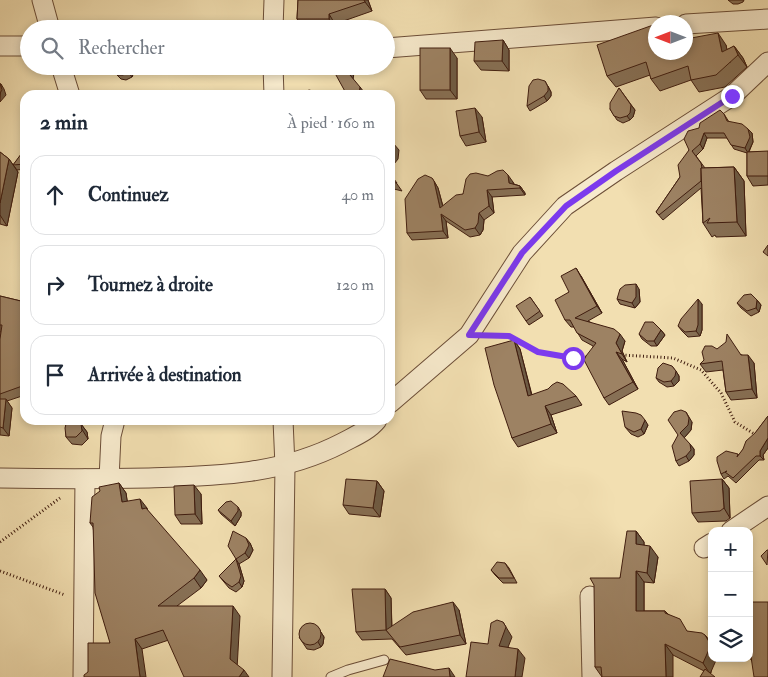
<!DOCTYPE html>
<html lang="fr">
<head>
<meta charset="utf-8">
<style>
  body { margin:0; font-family:"IM FELL Double Pica",serif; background:#f6f6f7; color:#1f2937 }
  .controls { position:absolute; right:15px; bottom:15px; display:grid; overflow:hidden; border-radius:10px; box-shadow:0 2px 8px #0003 }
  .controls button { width:45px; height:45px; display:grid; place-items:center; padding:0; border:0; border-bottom:1px solid #e0e1e3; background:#fff; color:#1f2937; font:25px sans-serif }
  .compass { position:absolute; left:648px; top:15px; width:45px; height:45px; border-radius:50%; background:#fff; box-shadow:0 2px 8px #0003; rotate:270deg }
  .stop { position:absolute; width:15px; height:15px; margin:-11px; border:4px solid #7c3aed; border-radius:50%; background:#fff }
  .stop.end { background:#7c3aed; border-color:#fff; box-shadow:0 1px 5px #0008 }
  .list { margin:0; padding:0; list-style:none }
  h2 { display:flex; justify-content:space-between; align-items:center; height:65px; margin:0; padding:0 20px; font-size:21px }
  h2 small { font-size:16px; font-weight:400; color:#747a83 }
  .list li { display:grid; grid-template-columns:32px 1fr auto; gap:15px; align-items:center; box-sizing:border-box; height:80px; margin:0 10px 10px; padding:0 10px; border:1px solid #e0e1e3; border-radius:15px }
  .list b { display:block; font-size:19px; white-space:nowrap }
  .list em { font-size:16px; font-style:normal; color:#747a83 }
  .icon { flex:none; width:28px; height:28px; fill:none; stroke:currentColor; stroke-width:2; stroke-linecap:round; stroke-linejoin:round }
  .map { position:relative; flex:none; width:768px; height:677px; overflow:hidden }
  .search { position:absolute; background:#fff; box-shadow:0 2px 8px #0003; left:20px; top:20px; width:375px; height:55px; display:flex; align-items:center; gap:12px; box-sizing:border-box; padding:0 18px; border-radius:28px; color:#747a83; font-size:19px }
  .panel { position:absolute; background:#fff; box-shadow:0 2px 8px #0003; left:20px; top:90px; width:375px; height:335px; border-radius:15px }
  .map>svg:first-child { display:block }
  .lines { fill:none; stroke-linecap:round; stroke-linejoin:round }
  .service-casing { stroke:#6c4e38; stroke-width:11 }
  .minor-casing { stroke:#6c4e38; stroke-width:21 }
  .path { stroke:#401d0f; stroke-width:3; stroke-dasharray:1 2.5; stroke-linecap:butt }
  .service { stroke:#f7eacc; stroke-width:9 }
  .minor { stroke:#f7eacc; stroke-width:19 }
  .wall { fill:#877055; stroke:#401d0f }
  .shaded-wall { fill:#6e5b45; stroke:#401d0f }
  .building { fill:#9d8263; stroke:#401d0f }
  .route { stroke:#7c3aed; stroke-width:6 }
</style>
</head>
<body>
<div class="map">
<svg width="768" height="677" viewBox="0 0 768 677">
  <rect width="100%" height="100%" fill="#f2dfb1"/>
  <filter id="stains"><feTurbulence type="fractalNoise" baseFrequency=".004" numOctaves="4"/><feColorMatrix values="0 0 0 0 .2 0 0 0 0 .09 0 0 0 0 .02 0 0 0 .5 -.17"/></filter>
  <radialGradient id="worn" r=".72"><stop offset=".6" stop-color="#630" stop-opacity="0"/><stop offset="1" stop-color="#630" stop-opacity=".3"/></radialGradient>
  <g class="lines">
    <defs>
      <polyline id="service" points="331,677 348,670 384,660"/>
      <g id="minor">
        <polyline points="42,0 50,29"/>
        <polyline points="686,24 768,19"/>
        <polyline points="273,29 274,0"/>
        <polyline points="0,46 29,46"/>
        <polyline points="386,48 656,27"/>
        <polyline points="61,66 70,95"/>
        <polyline points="273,66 274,95"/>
        <polyline points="390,403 469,335 522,253 565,206 616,171 732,96 768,62"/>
        <path d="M0 478C50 479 99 479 149 478 217 476 280 475 342 443 355 436 368 431 377 420"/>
        <polyline points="109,479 111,436 115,420"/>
        <polyline points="731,531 768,506"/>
        <polyline points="704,548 712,543"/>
        <polyline points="590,596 592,677"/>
        <polyline points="83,677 85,479"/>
        <polyline points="282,677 285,466 283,420"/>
      </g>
    </defs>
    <!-- service casing -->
    <use href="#service" class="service-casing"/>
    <!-- minor casing -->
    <use href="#minor" class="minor-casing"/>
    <!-- path -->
    <g class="path">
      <polyline points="492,336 509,336 538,352 573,358 588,357"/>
      <polyline points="622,355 673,358 701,370 721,393 735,422 756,435"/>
      <polyline points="0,542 60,498"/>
      <polyline points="0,571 65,595"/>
    </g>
    <!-- service -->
    <use href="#service" class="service"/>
    <!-- minor -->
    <use href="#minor" class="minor"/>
  </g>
  <!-- wall -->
  <g class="wall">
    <polygon points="298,0 368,0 372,11 335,24 335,28 304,28 297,19"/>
    <polygon points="728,0 744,0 743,2 738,4 733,4"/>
    <polygon points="503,40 509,50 509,71 481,70 474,61"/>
    <polygon points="726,45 727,50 734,46 743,58 747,67 725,87 699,92 691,80 660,91 651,79 650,75 616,87 607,76 656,52"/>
    <polygon points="457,58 457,99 426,99 420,90"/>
    <polygon points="134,72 132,77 126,80 121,79 117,75"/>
    <polygon points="548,86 551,92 551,96 547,101 530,111 527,106"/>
    <polygon points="619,88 635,110 633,117 630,120 623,123 617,120 610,109"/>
    <polygon points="724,114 729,122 748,129 752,133 753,142 749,152 768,152 768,185 753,186 747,176 747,153 734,149 727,138 707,138 703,149 696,156 705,168 734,167 744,181 746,236 716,237 715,235 712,237 703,223 701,188 663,220 656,212 680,177 689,150 699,128"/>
    <polygon points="482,117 486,142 466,146 460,136"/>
    <polygon points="25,150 25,169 17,170 13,165"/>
    <polygon points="0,152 9,159 18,172 7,226 0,224"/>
    <polygon points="390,174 402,191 390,188"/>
    <polygon points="488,176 513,182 514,184 520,186 525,193 525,195 492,197 494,213 484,220 483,230 480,235 470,237 446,221 448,238 412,240 407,233 432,178 438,188 443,206 463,194"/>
    <polygon points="581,276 602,313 588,321 625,341 622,351 627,362 622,359 638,389 609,405 604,398 593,346 582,340 574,327 571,327 565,320 569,292"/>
    <polygon points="639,289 640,302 635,308 620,304 617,299"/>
    <polygon points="0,296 25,302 25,395 7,401 12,408 9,436 0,435 0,339 1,332 0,332"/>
    <polygon points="530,297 543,316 529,325 526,321"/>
    <polygon points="757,300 761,305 759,312 751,316 741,308 737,303"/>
    <polygon points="702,304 702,330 700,336 688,337 682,331 678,326"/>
    <polygon points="661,330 665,335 657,346 651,346 642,339 639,334"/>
    <polygon points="514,340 520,349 532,395 576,396 582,405 551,415 557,433 518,447 512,438"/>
    <polygon points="717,349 742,355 754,363 757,398 731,400 726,392 723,370 706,372 700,364"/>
    <polygon points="672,366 679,376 679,381 674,386 667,387 659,382 656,378"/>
    <polygon points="768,416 768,448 763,455 764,460 759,460 736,483 728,476 724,479 721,474 738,454 739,455"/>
    <polygon points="65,420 82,420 81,424 87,432 88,439 82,445 72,444 66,437 66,421"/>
    <polygon points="692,422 691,430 684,438 694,449 694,455 689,461 679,466 676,461 678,435"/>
    <polygon points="648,425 644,434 638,437 631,434 625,427"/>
    <polygon points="722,479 729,488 730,518 726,521 698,522 692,513"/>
    <polygon points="377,481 384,491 380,517 349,514 343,505"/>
    <polygon points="119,483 126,493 127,501 147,508 147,510 207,580 201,588 177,606 240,616 142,649 88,672 110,643 93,527 90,523 100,491"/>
    <polygon points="201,494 202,524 181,524 175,515"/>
    <polygon points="218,510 241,512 241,516 235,526 221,514"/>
    <polygon points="636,531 644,542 644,545 658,557 654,583 644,582 644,611 665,611 668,614 688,632 705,635 712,644 711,673 704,671 673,655 602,677 595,667 620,578"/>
    <polygon points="250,543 253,550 249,558 239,564 244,581 242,587 236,592 229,588 219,576 236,559"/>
    <polygon points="505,563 509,568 517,583 503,583 495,575 491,570"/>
    <polygon points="385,589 391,598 392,627 459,610 466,644 406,655 392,639 362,640 356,632"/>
    <polygon points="749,602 752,661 749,657"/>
    <polygon points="317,626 324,637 323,644 321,647 314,650 307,649 299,637"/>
  </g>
  <!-- shaded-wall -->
  <g class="shaded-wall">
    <polygon points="364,0 368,0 372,11 365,2"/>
    <polygon points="329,14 335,24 335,28 329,19"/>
    <polygon points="718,33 726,45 730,63 722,52"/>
    <polygon points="503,40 509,50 509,71 502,61"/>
    <polygon points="734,46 743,58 747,67 738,55"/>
    <polygon points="450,48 457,58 457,99 450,90"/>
    <polygon points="131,66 132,66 134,72 132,77 128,72"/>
    <polygon points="350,66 354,72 353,80 350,75"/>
    <polygon points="545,81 551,92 551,96 547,101 544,96"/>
    <polygon points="1,84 4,89 6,95 0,102"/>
    <polygon points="360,87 364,92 363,95 359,95"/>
    <polygon points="631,105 635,110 633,117 630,120 627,116"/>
    <polygon points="475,108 482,117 486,142 479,132"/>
    <polygon points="748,129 752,133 753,142 748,153 745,148"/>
    <polygon points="704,133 707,138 703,149 700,144"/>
    <polygon points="393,143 399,150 398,159 390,169 390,155"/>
    <polygon points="9,159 18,172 7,226 0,215 0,203"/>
    <polygon points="734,167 744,181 746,236 737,222"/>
    <polygon points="508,175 513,182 514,188 509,183"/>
    <polygon points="434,181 438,188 445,215 440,208"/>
    <polygon points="520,186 525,193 525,195 520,188"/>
    <polygon points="487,190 492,197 494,213 489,206"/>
    <polygon points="479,213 484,220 483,230 480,235 475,228"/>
    <polygon points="441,214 446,221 448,238 443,231"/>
    <polygon points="576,268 581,276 602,313 597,306"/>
    <polygon points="636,284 639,289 640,302 635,308 632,303"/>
    <polygon points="698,299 702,304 702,330 700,336 696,331"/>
    <polygon points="757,300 761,305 759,312 756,308"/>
    <polygon points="25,327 25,341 23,337"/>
    <polygon points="661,330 665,335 657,346 654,341"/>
    <polygon points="620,334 625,341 622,351 627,362 622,354 616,343"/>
    <polygon points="514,340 520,349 534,405 528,396"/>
    <polygon points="616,352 622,359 638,389 633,382"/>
    <polygon points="748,355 754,363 757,398 752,389"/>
    <polygon points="676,371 679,376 679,381 674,386 671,381"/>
    <polygon points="6,399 12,408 9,436 3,428"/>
    <polygon points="545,406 551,415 557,433 551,424"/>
    <polygon points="686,412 692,422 691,430 684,438 680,433"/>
    <polygon points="76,420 82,420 81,424 87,432 88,439"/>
    <polygon points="645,420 648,425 644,434 641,429"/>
    <polygon points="768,438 768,448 763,455 764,460 760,456 760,451"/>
    <polygon points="690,444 694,449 694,455 689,461 686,456"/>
    <polygon points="722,479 729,488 730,518 724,508"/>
    <polygon points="377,481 384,491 380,517 373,508"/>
    <polygon points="119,483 126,493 129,512 122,502"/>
    <polygon points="194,485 201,494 202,524 195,514"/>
    <polygon points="140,499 147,508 149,518 142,509"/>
    <polygon points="238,507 241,512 241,516 235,526 231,521"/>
    <polygon points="636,531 644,542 644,555 636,544"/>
    <polygon points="246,538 250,543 253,550 249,558 245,553"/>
    <polygon points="650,546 658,557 654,583 647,573"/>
    <polygon points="236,559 239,564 244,581 242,587 239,582"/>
    <polygon points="200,570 207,580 201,588 194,578"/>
    <polygon points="636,571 644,582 644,622 636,611"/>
    <polygon points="385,589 391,598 392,637 386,630"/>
    <polygon points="453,602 459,610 466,644 460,635"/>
    <polygon points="233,606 240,616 237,669 230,659"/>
    <polygon points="503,622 512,637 505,655 499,646"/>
    <polygon points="317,626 324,637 323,644 321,647 318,642"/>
    <polygon points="705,635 712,644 712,658 717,658 710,674 703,663"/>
    <polygon points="135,639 142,649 146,677 140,677"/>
    <polygon points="665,644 673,655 673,677 666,677"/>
    <polygon points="518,649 525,658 522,677 515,677"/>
    <polygon points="449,668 455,677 450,677"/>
    <polygon points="244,670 249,677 239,677"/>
  </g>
  <!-- building -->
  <g class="building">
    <polygon points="298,0 364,0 365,2 329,14 329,19 297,19"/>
    <polygon points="669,19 673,22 659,22"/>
    <polygon points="656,24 656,52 686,52 686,39 718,33 722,52 734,46 738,55 716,75 691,80 688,66 651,79 646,62 607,76 597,45"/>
    <polygon points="503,40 502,61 474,61 475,42"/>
    <rect x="420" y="48" width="30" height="42"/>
    <polygon points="113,66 131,66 131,67 128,72 123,75 117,75"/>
    <polygon points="331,66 350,66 351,68 350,75 360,87 359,95 347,95"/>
    <polygon points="538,79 545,81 548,87 548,91 544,96 527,106 529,86 533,80"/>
    <polygon points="0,83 2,90 0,93"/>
    <polygon points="619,88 631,105 630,113 627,116 620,118 614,116 610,109 610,103"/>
    <polygon points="309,90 321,93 320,95 302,95 303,93"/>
    <polygon points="475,108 479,132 460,136 456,111"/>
    <polygon points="720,110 724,114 727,121 742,124 748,129 750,137 745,148 731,145 724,133 704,133 700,144 692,151 701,163 702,168 701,168 701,181 659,215 656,212 680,177 678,165 689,150 684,139 688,131 699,128 700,123"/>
    <polygon points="390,139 393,143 393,151 390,155"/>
    <polygon points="24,150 25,150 25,164 13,165"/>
    <polygon points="768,151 768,176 747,176 747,152"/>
    <polygon points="0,152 9,159 0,203"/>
    <polygon points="734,167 737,222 707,223 710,218 703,223 701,168"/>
    <polygon points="503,170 508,175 509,183 520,186 520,188 487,190 489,206 479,213 478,223 475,228 465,230 441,214 443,231 407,233 405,199 418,179 425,175 432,178 434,181 440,208 456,195 463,194 466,179 470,174 476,173 488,176 497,171"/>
    <polygon points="390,174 397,183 390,182"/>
    <polygon points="768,245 768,256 763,252"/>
    <polygon points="576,268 597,306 575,318 614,329 620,334 616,343 622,354 616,352 633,382 604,398 584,360 586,356 596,343 577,333 570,320 565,320 555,300 569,292 561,276"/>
    <polygon points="636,284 636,297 632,303 617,299 620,289 625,285"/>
    <polygon points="751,294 757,300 756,308 747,311 737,303 744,295"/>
    <polygon points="0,296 25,302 25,327 23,337 25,339 25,385 0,394 0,339 2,325 0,325"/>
    <polygon points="530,297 540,311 526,321 516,306"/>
    <polygon points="698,299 698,325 696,331 685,332 678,326 681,319"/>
    <polygon points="645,322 653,322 661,330 654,341 647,341 639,334"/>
    <polygon points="727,334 741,355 748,355 752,389 726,392 722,361 700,364 704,360 702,352 705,346 712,346 717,349 726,342"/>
    <polygon points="514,340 528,396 548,389 552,385 557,382 563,384 576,396 545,406 551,424 512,438 494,385 485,348"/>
    <polygon points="663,363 672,366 676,371 675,376 671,381 664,382 656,378 658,368"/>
    <polygon points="0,399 6,399 3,428 0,427"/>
    <polygon points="681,410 686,412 689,418 688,425 680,433 690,444 691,450 686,456 676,461 672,446 678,435 668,420 674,412"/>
    <polygon points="622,411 636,413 641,415 645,420 641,429 634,432 628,429 625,427"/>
    <polygon points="768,416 768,438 760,451 760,456 756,456 733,478 725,472 727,471 721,474 717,461 717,457 726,451 738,454 737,457 743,449 746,441 755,433"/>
    <polygon points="67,420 77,420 81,424 82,431 76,437 66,437 65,428"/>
    <polygon points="346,479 377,481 373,508 343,505"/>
    <polygon points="722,479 724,508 720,511 692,513 690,481"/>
    <polygon points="119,483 122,502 140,499 142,509 146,508 200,570 194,578 158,606 233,606 230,659 244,670 239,677 184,677 163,630 135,639 140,677 84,677 84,675 88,672 88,643 110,643 95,593 93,523 90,523 92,497 100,491 99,487"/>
    <polygon points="194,485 195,514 175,515 174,486"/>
    <polygon points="231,501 238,507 238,511 231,521 218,510 226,502"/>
    <polygon points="233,531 246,538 249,545 245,553 236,559 241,576 239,582 232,587 226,583 219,576 236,559 228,546"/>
    <polygon points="627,531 636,531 636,544 650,546 647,573 636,571 636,611 665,611 665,613 680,619 687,631 702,633 705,635 711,645 703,663 665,644 666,677 602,677 601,667 595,667 594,585 590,578 620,578"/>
    <polygon points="767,550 768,550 767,565 761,556"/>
    <polygon points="497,562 505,563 514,578 499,578 491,570"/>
    <polygon points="352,589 385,589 386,630 356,632"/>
    <polygon points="453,602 460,635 400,647 386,630 413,612"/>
    <polygon points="749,602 768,602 768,677 754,677 750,650 749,650"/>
    <polygon points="497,620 503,622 506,627 499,646 518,649 515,677 466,677 471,642 488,644 491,623"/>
    <circle cx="310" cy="634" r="11"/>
    <polygon points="390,659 435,670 449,668 450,677 383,677"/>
    <polygon points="705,669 715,677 700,677"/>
  </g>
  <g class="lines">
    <!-- route -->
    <polyline class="route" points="573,358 538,352 509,336 469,335 522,253 566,206 616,171 732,96"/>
  </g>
  <rect width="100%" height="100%" filter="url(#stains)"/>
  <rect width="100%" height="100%" fill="url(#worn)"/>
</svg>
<div class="controls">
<button>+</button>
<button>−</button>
<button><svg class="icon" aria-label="layers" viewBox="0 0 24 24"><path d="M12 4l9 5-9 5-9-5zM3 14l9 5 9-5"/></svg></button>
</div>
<svg class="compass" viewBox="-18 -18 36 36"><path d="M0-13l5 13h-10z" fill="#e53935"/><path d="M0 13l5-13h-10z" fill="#747a83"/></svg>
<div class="stop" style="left:573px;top:358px"></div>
<div class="stop end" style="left:732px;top:96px"></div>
<div class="search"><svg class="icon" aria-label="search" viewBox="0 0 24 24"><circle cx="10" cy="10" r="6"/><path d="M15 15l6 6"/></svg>Rechercher</div>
<section class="panel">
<h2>2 min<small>À pied · 160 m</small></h2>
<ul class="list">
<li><svg class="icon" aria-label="ahead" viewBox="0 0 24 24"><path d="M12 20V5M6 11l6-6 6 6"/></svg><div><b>Continuez</b></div><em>40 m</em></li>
<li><svg class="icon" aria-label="right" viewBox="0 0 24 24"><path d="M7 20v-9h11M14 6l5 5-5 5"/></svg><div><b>Tournez à droite</b></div><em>120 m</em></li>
<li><svg class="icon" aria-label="arrive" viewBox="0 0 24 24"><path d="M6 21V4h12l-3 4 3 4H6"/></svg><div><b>Arrivée à destination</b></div></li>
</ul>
</section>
</div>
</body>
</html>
